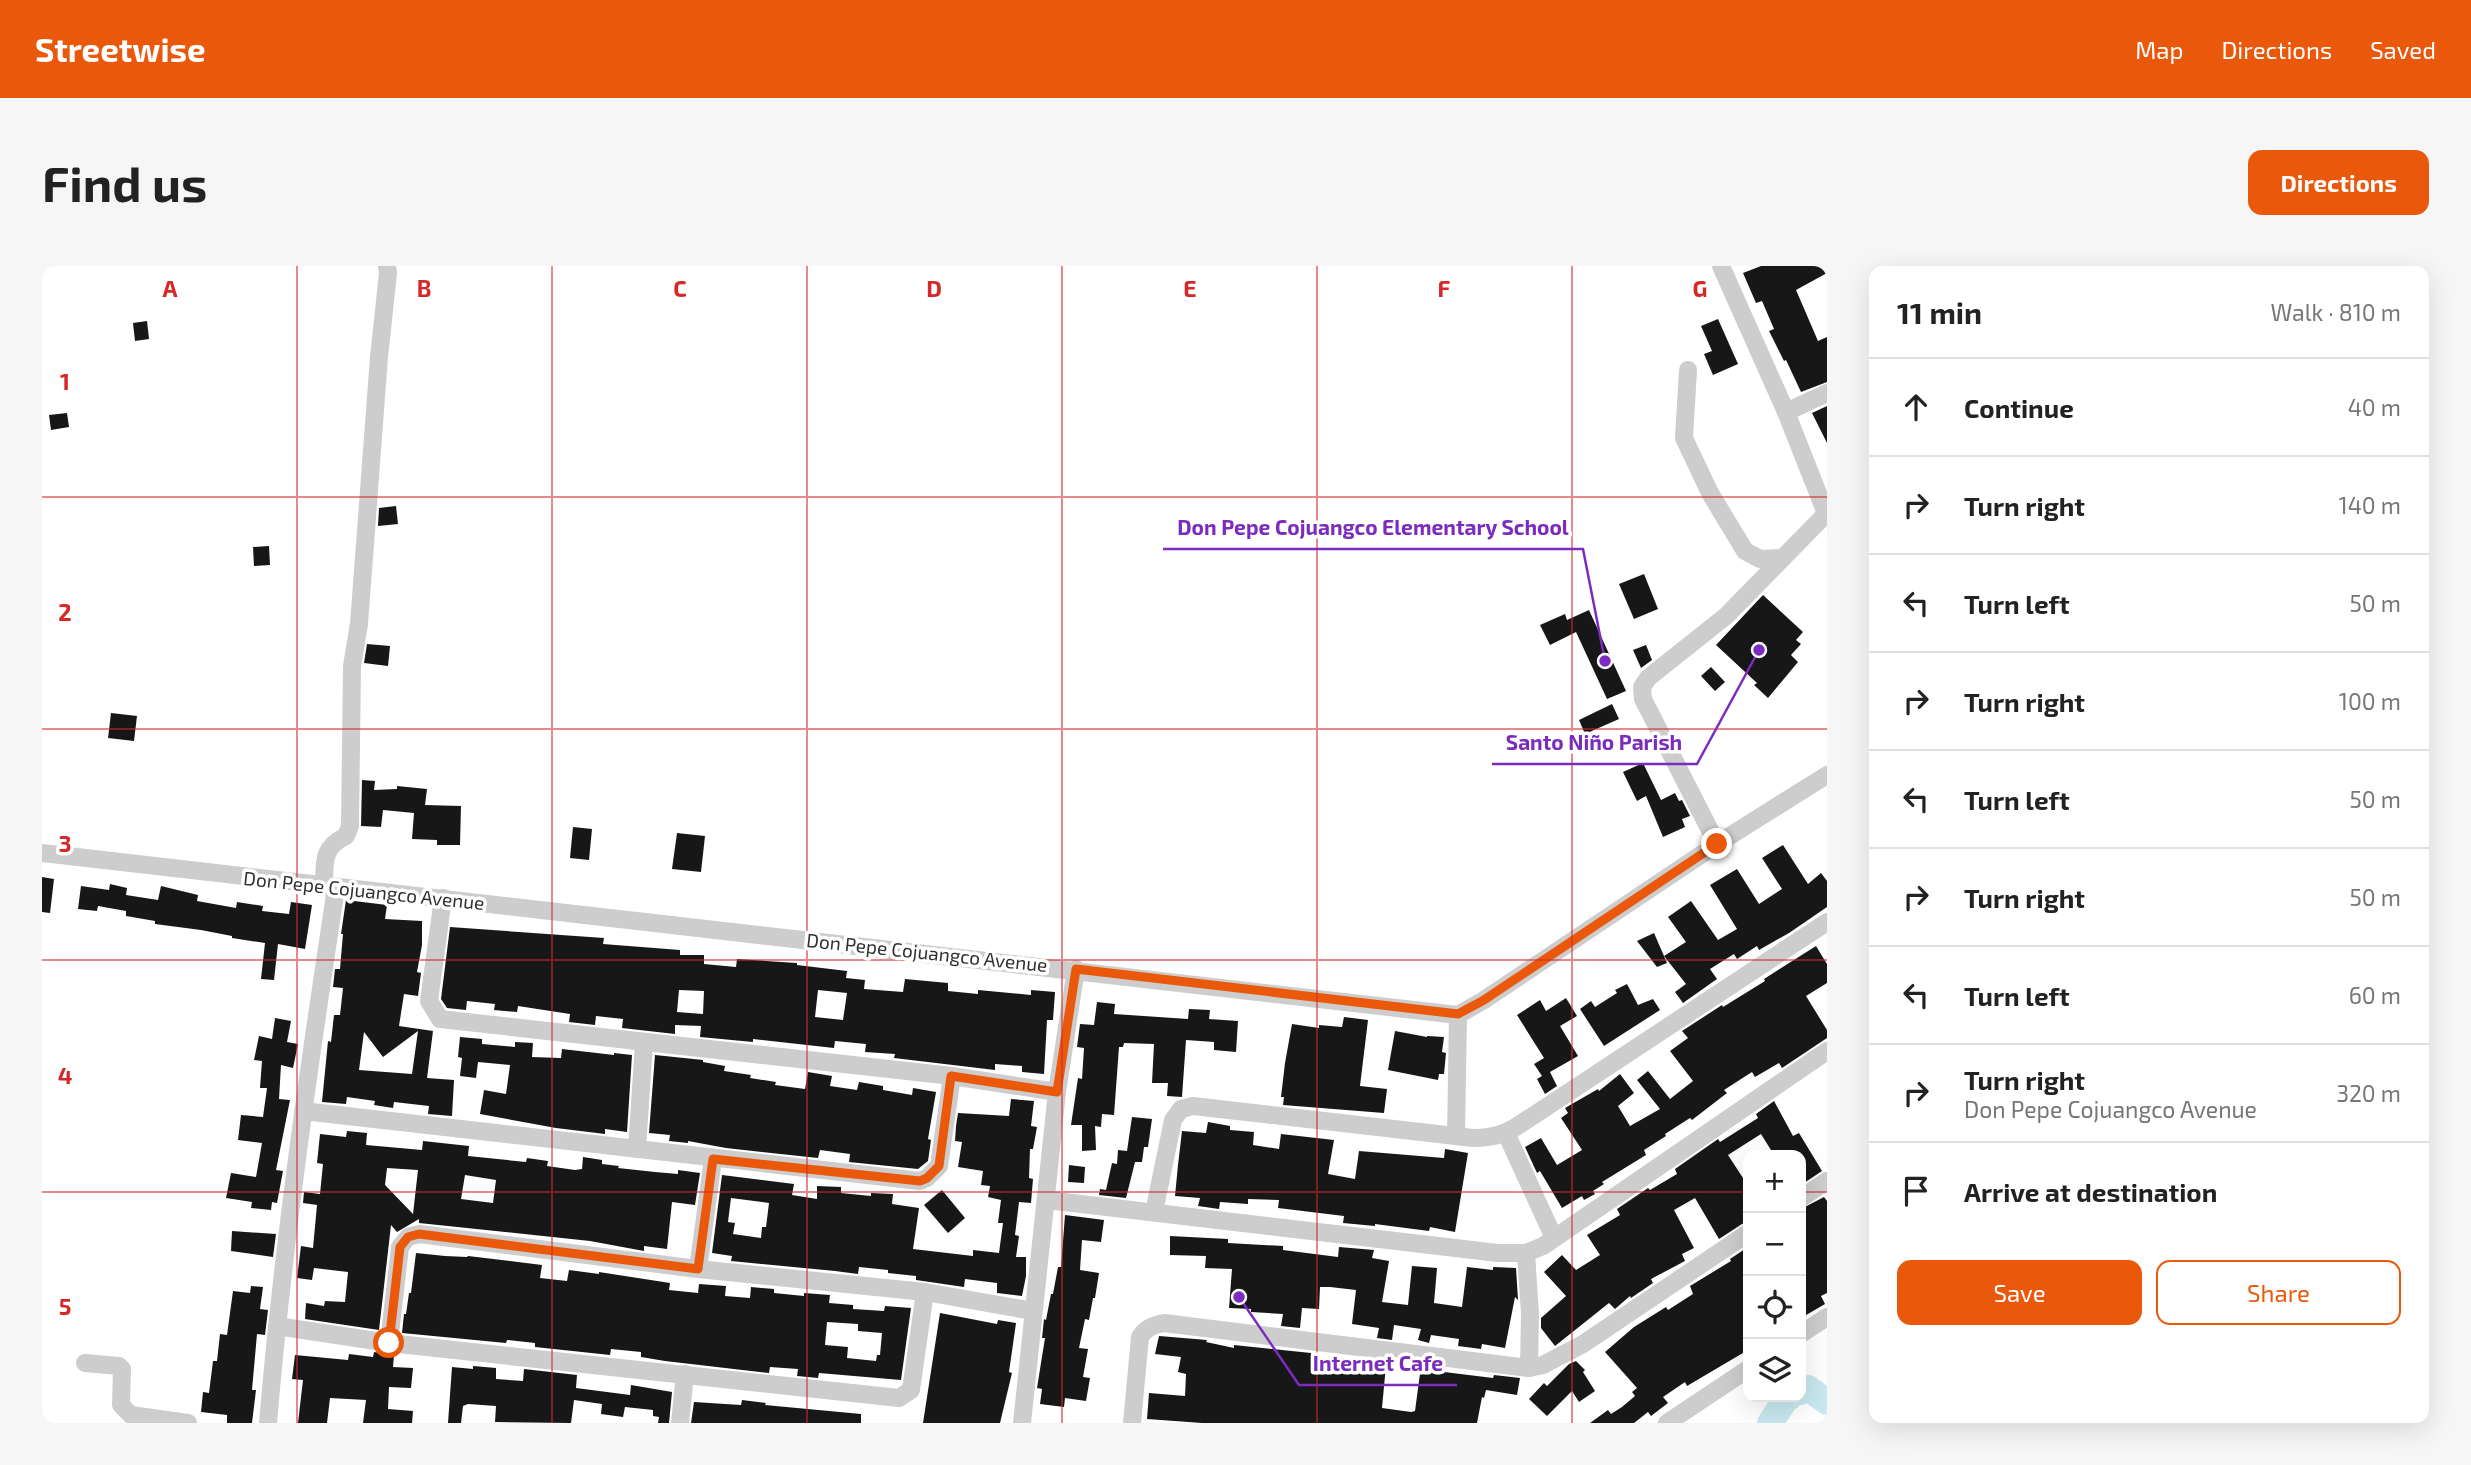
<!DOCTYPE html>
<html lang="en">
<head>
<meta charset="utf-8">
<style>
  body { margin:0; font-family:"Exo 2",sans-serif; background:#f6f6f6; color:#222 }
  .controls { position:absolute; right:21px; bottom:21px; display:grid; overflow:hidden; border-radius:14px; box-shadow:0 7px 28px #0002 }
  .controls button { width:63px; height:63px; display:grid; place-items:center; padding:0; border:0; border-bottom:2px solid #e0e0e0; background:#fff; color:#222; font:35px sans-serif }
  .stop { position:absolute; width:21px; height:21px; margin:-16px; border:5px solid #ea580c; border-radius:50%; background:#fff }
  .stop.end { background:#ea580c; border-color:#fff; box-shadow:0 2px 7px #0008 }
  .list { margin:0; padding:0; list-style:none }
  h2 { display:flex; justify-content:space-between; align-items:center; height:91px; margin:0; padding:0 28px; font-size:30px }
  h2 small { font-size:23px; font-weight:400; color:#767676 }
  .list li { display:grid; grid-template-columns:46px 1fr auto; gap:21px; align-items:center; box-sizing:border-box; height:98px; padding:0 28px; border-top:2px solid #e0e0e0 }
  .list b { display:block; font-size:26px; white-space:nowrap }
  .list p { margin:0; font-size:23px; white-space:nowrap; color:#767676 }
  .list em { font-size:23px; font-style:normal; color:#767676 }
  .actions { display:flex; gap:14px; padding:21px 28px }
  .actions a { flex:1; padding:16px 0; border:2px solid #ea580c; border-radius:14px; text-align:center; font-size:24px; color:#ea580c }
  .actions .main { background:#ea580c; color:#fff }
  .icon { flex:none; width:38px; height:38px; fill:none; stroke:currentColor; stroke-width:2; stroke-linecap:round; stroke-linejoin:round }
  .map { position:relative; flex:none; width:1785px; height:1157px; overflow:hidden; border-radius:14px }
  header { display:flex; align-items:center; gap:42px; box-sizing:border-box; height:98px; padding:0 35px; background:#ea580c; color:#fff }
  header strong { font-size:33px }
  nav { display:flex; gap:38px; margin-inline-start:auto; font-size:24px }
  .intro { display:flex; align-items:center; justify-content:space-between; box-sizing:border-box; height:168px; padding:0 42px }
  h1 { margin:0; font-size:49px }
  .button { padding:18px 32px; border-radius:14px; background:#ea580c; color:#fff; font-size:24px; font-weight:700 }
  main { display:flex; gap:42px; padding:0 42px }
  aside { flex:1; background:#fff; border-radius:14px; box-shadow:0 7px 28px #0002 }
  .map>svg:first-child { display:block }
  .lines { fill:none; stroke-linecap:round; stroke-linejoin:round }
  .river { stroke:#c8e8ef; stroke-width:26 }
  .building { fill:#171717; fill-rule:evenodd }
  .minor { stroke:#cdcdcd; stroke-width:18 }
  .route { stroke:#ea580c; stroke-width:9 }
  .grid { fill:none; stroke:#d62828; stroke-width:2; stroke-opacity:0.55 }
  .labels { text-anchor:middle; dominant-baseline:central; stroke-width:7; stroke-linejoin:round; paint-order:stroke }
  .street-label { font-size:19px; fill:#303030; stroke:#fff }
  .grid-label { font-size:23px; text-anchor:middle; font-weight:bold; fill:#d62828; stroke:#fff; stroke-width:7; stroke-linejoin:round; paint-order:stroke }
  .leader { fill:none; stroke:#7b2cbf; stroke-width:2.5 }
  .callout-dot { fill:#7b2cbf; stroke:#fff; stroke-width:2.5 }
  .callout-label { font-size:21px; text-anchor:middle; font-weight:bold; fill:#7b2cbf; stroke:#fff; stroke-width:7; stroke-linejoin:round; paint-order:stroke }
</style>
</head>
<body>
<header>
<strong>Streetwise</strong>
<nav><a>Map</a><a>Directions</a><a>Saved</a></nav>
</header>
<div class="intro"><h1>Find us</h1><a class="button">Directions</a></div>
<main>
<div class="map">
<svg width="1785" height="1157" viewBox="0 0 1785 1157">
  <rect width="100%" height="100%" fill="#fff"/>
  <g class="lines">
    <!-- river -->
    <g class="river">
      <polyline points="1759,1126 1766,1122 1785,1136"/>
      <polyline points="1728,1157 1744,1133 1748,1131"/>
    </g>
  </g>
  <!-- building -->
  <g class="building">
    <polygon points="1719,0 1785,0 1785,7 1754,24 1776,75 1785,71 1785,116 1759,126 1744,94 1742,95 1727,65 1732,63 1720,35 1714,37 1701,7"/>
    <polygon points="1676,53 1696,98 1671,109 1662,88 1670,85 1659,60"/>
    <polygon points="105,55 107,73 93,75 91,57"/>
    <polygon points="1785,140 1785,177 1770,147"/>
    <polygon points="25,147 27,161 9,164 7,149"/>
    <polygon points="354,240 356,258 336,260 337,242"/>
    <polygon points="227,280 228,299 212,300 211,281"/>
    <polygon points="1602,308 1616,343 1592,353 1577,318"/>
    <polygon points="1721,329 1761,366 1754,374 1759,378 1749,389 1756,396 1726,432 1712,419 1715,417 1674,379"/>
    <polygon points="1547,344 1584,425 1565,433 1534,366 1508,379 1498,359 1523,348 1525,354"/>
    <polygon points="325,378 348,380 346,400 322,397"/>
    <polygon points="1604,379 1610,394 1599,402 1591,384"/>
    <polygon points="1669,401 1683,416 1673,425 1659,410"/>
    <polygon points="1570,438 1577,453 1543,468 1537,454"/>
    <polygon points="69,447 95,450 92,475 66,472"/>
    <polygon points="1601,497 1619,534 1633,527 1637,535 1640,534 1648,550 1640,553 1643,561 1621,571 1604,530 1595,535 1581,506"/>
    <polygon points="320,514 333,515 332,524 355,523 355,520 385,523 383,539 419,540 418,579 395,579 395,574 370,573 372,547 341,544 339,561 319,560"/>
    <polygon points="531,561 550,563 547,594 528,592"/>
    <polygon points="635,567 663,570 659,606 630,603"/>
    <polygon points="1741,579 1766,618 1779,607 1785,615 1785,641 1747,667 1717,684 1715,680 1695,693 1692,688 1668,703 1675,713 1641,737 1633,726 1644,718 1622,690 1644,676 1626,651 1649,635 1676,674 1695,663 1668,619 1695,603 1717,638 1740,623 1720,592"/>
    <polygon points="0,611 12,613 8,647 0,646"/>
    <polygon points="68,618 85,622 84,629 116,634 119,620 156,629 155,635 194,642 195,636 221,640 220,645 247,648 249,636 270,639 263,683 236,678 232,714 219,713 223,677 190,672 190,670 159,664 113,658 113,655 84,650 84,645 56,640 55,645 36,643 39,620 67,624"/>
    <path d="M304 634 345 639 343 653 380 655V679L375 706 379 707 376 730 362 728 357 760 391 765 385 812 412 814 410 850 386 848 387 840 352 836 351 842 332 839 333 835 305 831 304 838 280 836 286 775 289 776 292 749H298L301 722 291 721 293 703H298L301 668H299ZM376 765 370 808 317 804 322 766 341 791Z"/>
    <path d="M408 661 562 672 561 678 638 684V689H662V698L694 701 695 693 755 697V699L805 705 804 712 823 714 822 723 861 726 863 713 906 717V725L936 728V724L989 729V724L1013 726 1011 754H1005L1002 808 980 806V800L953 798V804L852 792 853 788 823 786 824 778 793 775 792 782 711 773V776L658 771 659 760 633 759V768L580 762 581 753 554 750 553 759 527 756 528 748 476 740 475 746 452 744 453 738 425 735 424 744 405 742 399 733ZM637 724 662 725 661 748 635 746ZM776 724 805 727 801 754 773 751Z"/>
    <polygon points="1612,667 1625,697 1615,701 1595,675"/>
    <polygon points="1774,680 1785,698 1785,717 1764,730 1785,764 1785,772 1740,802 1737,797 1713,811 1710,806 1682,824 1685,827 1650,854 1648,852 1623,868 1624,870 1602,884 1604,889 1560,916 1562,918 1551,925 1553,928 1542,934 1540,930 1520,942 1498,905 1495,907 1483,881 1499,872 1515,899 1540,884 1519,852 1526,847 1523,842 1556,823 1557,825 1578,808 1592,827 1576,840 1588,860 1618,843 1595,814 1606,805 1628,833 1651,815 1628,785 1646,772 1640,765 1680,739 1681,741 1723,715 1722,713"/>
    <polygon points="1585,718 1596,739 1611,733 1618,744 1562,780 1538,743 1549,735 1553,741 1575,727 1573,724"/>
    <polygon points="1524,732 1535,750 1518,760 1536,790 1508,806 1515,820 1503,828 1495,813 1500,810 1492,798 1502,792 1475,749 1498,734 1504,745"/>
    <polygon points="1055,736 1073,738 1072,748 1146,753 1147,743 1168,744 1167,753 1196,755 1194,786 1172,784 1172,776 1144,774 1140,831 1125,830 1126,817 1110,817 1112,778 1082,777 1081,781 1077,781 1072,849 1060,848 1059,861 1053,860 1054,884 1040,885 1040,859 1029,859 1036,812 1040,813 1042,782 1035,781 1038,758 1052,759"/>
    <polygon points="1302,751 1326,754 1318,820 1345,823 1342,847 1241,839 1242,831 1239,831 1243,797 1250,758 1277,762 1277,759 1300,761"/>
    <polygon points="233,752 249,755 245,776 256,778 251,802 239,799 237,833 248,834 234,904 241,905 235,937 230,936 229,944 209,942 210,936 184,932 189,907 214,911 220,877 196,874 199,849 221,851 225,822 218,822 220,795 212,794 217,770 230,773"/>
    <polygon points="1353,765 1385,771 1385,770 1402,771 1400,786 1404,787 1402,808 1397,808 1396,814 1346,804"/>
    <polygon points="418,771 440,773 440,778 473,781 473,776 491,777 490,791 519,792 520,783 572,789 572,787 590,789 585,866 563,863 563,868 514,862 438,848 442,824 464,828 468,799 436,796 434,812 418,810 420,792 416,791"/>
    <polygon points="613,789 661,794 661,796 683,800 682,805 709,809 708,812 734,816 733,819 763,823 766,806 790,810 788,820 815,824 817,816 841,820 841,824 870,829 871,822 894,826 886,873 889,874 886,895 876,903 807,896 808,888 778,884 776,892 684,882 646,875 646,877 627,875 628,869 607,867"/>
    <path d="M969 833 992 835 989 860 995 861 991 883H988L987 912 991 913 989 937 977 936 973 969 977 970 974 991H984V1010L980 1030 955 1027V1017L923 1013 922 1021 874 1014V1010L846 1007V1004L817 1001 816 1008 793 1005 689 995 690 990 670 987 680 909 752 918 750 929 775 933V920L799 921V927L829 930V927L851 928 850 938 877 942 871 983 931 990V984L957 987 961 957H956L959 934 946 931 948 920 939 919 941 905 916 901 920 876 913 875 914 860 916 847 967 850ZM689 932 727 937 724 961H720L719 972 691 968 693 957 686 956Z"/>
    <polygon points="1732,835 1751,870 1757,867 1780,905 1759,919 1759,889 1732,889 1719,868 1686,889 1701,912 1706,909 1706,956 1700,958 1677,973 1653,932 1632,944 1652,982 1640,988 1643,995 1609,1013 1611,1017 1589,1032 1588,1030 1573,1043 1567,1037 1513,1080 1499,1062 1499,1052 1524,1030 1502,1006 1520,989 1534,1004 1558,989 1545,969 1578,949 1575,943 1606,922 1608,924 1635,908 1633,903 1676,873 1678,876 1716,852 1714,848"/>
    <polygon points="1090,851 1110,853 1106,881 1102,881 1100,896 1093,896 1084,932 1057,929 1058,923 1064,924 1070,897 1075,898 1076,884 1085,885"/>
    <polygon points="1166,856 1188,860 1188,864 1212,866 1211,879 1237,883 1239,868 1292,874 1286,908 1313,913 1317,885 1402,892 1403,883 1426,887 1413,966 1388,961 1387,965 1333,958 1333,960 1301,957 1302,950 1236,942 1237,934 1206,933 1206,938 1178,936 1177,943 1156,940 1158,932 1133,930 1136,899 1140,865 1164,867"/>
    <path d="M305 865 325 867 324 879 380 884 381 875 427 880 426 890 484 896 485 892 506 895 505 900 533 904 540 903 541 891 560 894V898L577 900 576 902 613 906 636 908V904L658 907 653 939 630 936 625 983 602 980V985L548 975 377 957V953L355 966 349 959 337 1064 263 1053 264 1037 282 1040 283 1035 303 1036 306 1006 272 1002 270 1014 255 1012 259 980 271 982 275 939 261 937 262 926 278 928 281 898 275 897 278 868 304 871ZM345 902 376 904 371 948 343 919ZM423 909 454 914 451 937 419 933Z"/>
    <polygon points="1027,899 1043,901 1042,917 1026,916"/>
    <polygon points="900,924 923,952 906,967 882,939"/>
    <polygon points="1782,931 1785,935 1785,1027 1779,1030 1783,1038 1759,1052 1759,943"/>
    <polygon points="1023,949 1062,954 1059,976 1040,974 1038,1004 1057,1007 1053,1032 1051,1032 1047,1054 1043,1053 1037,1082 1046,1083 1041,1111 1048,1112 1044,1135 1023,1132 1022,1141 998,1138 1000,1123 995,1122 1003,1072 1000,1072 1002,1053 1004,1054 1009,1028 1011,1028 1016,1001 1019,1001"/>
    <polygon points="190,965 234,968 231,991 189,985"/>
    <polygon points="1128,970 1186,973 1186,977 1241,980 1241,984 1296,991 1297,981 1332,984 1330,992 1347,995 1340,1036 1366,1039 1370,1000 1395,1002 1392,1037 1420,1041 1425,1001 1451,1004 1451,1001 1474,1002 1476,1034 1473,1031 1463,1082 1440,1078 1439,1083 1416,1080 1417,1073 1389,1069 1387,1077 1376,1074 1379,1063 1352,1059 1350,1074 1335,1072 1337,1062 1310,1058 1314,1024 1288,1021 1278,1021 1277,1043 1260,1042 1258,1062 1239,1060 1241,1048 1209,1046 1209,1043 1187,1042 1190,1003 1163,1002 1164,990 1128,989"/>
    <polygon points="1706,981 1706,1084 1645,1120 1643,1116 1621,1131 1626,1137 1609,1150 1606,1146 1592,1157 1548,1157 1566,1144 1569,1148 1580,1141 1593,1130 1590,1126 1595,1122 1563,1086 1592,1061 1624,1041 1626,1044 1651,1028 1648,1020 1689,995 1688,993"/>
    <path d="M374 987 403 990 425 991 426 990 500 999 498 1012 525 1015 527 1004 557 1008V1006L628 1017 627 1024 656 1027 657 1018 684 1020 683 1030 708 1032 709 1021 732 1023V1027L762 1030V1027L788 1029 787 1037 811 1039V1043L842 1045 843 1040 869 1042 859 1114 777 1107 776 1112 755 1110 756 1103 728 1101 727 1107 623 1095 599 1091V1086L569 1083 568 1089 493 1081V1077L465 1074 464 1077 360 1067 362 1048H364L367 1027H369ZM785 1056 816 1058V1065L840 1067 838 1089H835L834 1095 805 1092 806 1081 783 1079Z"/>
    <polygon points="209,1020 221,1021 218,1043 226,1044 223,1069 215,1068 210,1124 214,1124 210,1157 185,1157 185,1149 159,1146 161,1126 167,1127 171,1095 175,1095 178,1068 185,1069 191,1025 208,1027"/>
    <polygon points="898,1047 955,1058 956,1054 974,1057 967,1106 970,1107 958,1157 881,1157"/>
    <polygon points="1117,1070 1165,1074 1164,1076 1192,1082 1192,1079 1269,1087 1269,1098 1293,1102 1294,1094 1344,1099 1340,1142 1369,1146 1373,1145 1379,1100 1394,1102 1394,1105 1451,1112 1452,1109 1478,1112 1475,1129 1444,1124 1442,1132 1440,1131 1435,1157 1160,1157 1105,1153 1107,1127 1143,1130 1144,1108 1136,1106 1139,1091 1113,1088"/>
    <polygon points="332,1086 352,1089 351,1101 371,1102 369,1122 347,1121 346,1143 371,1145 370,1157 321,1157 324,1134 288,1132 285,1157 256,1157 261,1114 250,1113 253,1089 306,1094 307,1088 331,1091"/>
    <polygon points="1534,1095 1543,1104 1541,1106 1553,1125 1537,1136 1530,1125 1505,1150 1487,1133 1502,1117 1505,1120 1527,1098"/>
    <polygon points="431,1100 454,1102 454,1113 481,1115 482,1103 535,1109 534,1122 588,1129 589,1119 630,1126 627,1157 616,1157 617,1151 611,1150 611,1144 583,1141 581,1151 559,1148 560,1138 532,1134 529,1157 453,1156 454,1140 426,1138 421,1140 419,1157 406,1157 410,1101 431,1103"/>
    <polygon points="700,1134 724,1137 723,1139 819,1148 819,1157 649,1157 652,1136 699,1139"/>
  </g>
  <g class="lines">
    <!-- minor -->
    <g class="minor">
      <polyline points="1679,0 1744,146 1785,250"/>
      <polyline points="1646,104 1642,172 1668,227 1703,285 1718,293 1741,292"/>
      <polyline points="1744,146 1785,127"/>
      <polyline points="1675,578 1601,433 1600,421 1606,412 1684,350 1784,248"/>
      <path d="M0 587C471 644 944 692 1416 749L1442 734 1675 578 1785 509"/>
      <path d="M282 621C283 597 279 582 304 570L308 560 310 400 317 358 337 91 346 7 345 0"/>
      <polyline points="401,632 387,735 398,753 910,810 1015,826"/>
      <polyline points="261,845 878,915 885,912 897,900 910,810"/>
      <polyline points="1464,867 1512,972"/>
      <polyline points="1414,870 1416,749"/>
      <polyline points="595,883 602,777"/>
      <polyline points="1759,932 1785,915"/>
      <polyline points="1005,934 1456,987 1484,987 1501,980 1785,785"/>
      <path d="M1112 946 1131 854 1139 843 1151 840 1431 872C1451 872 1464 868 1480 857L1785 656"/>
      <polyline points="1484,987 1488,1048 1487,1102"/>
      <polyline points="656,1003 671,893"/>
      <polyline points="235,1060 347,1077 857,1132 869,1124 883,1026"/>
      <polyline points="1759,1068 1785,1051"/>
      <polyline points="347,1077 358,981 366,971 377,968 656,1003 883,1026 991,1045"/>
      <polyline points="43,1097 77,1100 80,1103 79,1139 89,1149 146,1157"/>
      <path d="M226 1157C241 978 267 800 294 622"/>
      <polyline points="638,1157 643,1108"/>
      <polyline points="980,1157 1015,826 1034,703"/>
      <path d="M1090 1157 1098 1071C1104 1062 1111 1059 1122 1057L1487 1102 1501 1099 1541 1078 1706 967"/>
      <polyline points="1625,1157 1706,1103"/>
    </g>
  </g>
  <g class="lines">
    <!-- route -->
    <polyline class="route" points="347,1077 358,981 366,971 377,968 656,1003 671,893 878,915 885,912 897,900 909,810 1015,826 1034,703 1416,748 1442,734 1675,578"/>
  </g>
  <!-- grid -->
  <path class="grid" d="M255 0V1157M510 0V1157M765 0V1157M1020 0V1157M1275 0V1157M1530 0V1157M0 231H1785M0 463H1785M0 694H1785M0 926H1706M1759 926H1785"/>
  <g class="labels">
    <!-- street labels -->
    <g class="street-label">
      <text transform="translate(322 624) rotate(6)">Don Pepe Cojuangco Avenue</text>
      <text transform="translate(885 686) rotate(6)">Don Pepe Cojuangco Avenue</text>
    </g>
  </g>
  <g class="grid-label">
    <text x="128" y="31">A</text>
    <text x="382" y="31">B</text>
    <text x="638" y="31">C</text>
    <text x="892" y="31">D</text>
    <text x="1148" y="31">E</text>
    <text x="1402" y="31">F</text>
    <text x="1658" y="31">G</text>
    <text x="23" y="124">1</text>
    <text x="23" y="355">2</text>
    <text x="23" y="586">3</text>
    <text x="23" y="818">4</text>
    <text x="23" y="1049">5</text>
  </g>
  <!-- callouts -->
  <path class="leader" d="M1563 395L1541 283H1121M1717 384L1655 498H1450M1197 1031L1257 1119H1415"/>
  <g class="callout-dot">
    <circle cx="1563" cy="395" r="7"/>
    <circle cx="1717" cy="384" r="7"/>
    <circle cx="1197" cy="1031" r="7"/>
  </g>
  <g class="callout-label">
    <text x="1331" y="269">Don Pepe Cojuangco Elementary School</text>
    <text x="1552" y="484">Santo Niño Parish</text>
    <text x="1336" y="1105">Internet Cafe</text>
  </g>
</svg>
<div class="controls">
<button>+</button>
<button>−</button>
<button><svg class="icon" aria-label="locate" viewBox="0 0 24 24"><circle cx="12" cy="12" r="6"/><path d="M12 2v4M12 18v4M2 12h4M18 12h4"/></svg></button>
<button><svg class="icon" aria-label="layers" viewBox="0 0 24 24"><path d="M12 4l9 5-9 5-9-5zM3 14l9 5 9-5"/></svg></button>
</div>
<div class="stop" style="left:347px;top:1077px"></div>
<div class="stop end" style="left:1675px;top:578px"></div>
</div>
<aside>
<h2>11 min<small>Walk · 810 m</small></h2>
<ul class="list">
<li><svg class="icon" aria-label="ahead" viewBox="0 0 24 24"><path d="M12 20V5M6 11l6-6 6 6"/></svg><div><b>Continue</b></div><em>40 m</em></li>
<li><svg class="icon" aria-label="right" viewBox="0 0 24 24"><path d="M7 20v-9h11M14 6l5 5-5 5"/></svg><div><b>Turn right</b></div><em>140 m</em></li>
<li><svg class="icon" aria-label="left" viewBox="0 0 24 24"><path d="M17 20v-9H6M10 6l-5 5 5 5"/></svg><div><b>Turn left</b></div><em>50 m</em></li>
<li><svg class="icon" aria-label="right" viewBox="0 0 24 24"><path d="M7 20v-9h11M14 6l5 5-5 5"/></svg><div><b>Turn right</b></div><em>100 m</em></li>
<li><svg class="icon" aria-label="left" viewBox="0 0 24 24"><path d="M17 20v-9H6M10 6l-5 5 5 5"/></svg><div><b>Turn left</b></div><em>50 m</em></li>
<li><svg class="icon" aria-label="right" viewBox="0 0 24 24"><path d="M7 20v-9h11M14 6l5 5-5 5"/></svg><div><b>Turn right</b></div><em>50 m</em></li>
<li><svg class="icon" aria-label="left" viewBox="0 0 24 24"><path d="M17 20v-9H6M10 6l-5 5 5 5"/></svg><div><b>Turn left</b></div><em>60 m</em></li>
<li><svg class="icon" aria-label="right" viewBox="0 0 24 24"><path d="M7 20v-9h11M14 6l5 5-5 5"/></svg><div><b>Turn right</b><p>Don Pepe Cojuangco Avenue</p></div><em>320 m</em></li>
<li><svg class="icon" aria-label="arrive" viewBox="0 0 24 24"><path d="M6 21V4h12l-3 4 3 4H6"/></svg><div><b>Arrive at destination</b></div></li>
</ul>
<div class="actions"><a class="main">Save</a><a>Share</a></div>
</aside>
</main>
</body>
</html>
